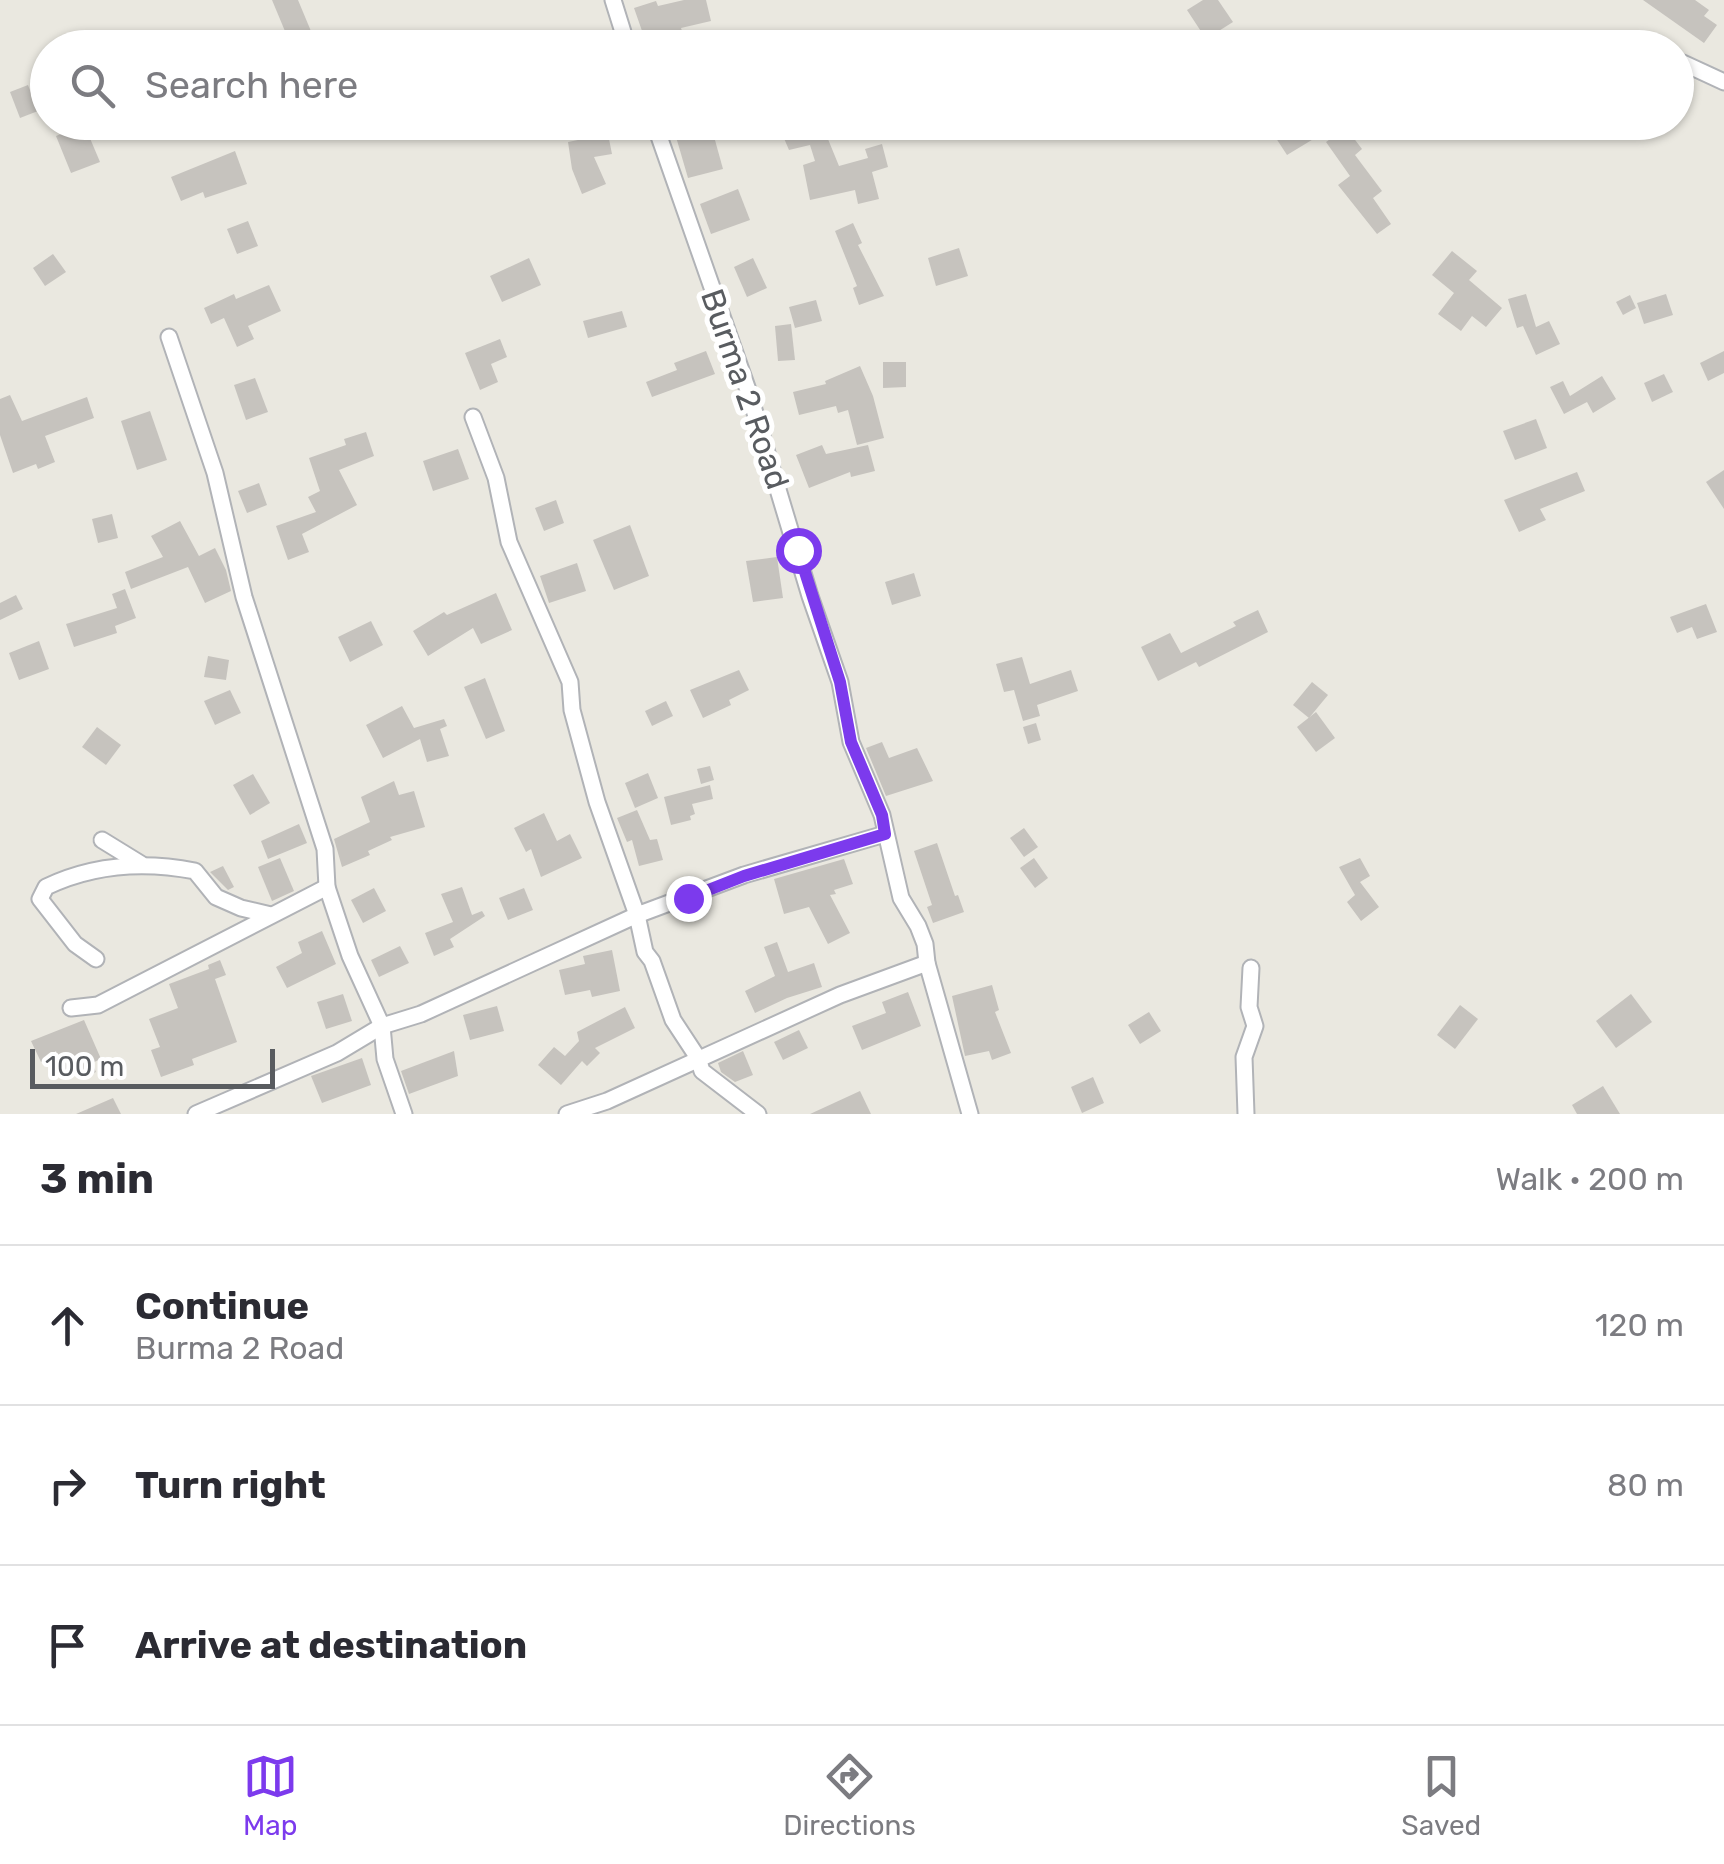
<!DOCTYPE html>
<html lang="en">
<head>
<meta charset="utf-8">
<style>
  body { margin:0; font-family:Rubik,sans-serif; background:#f7f7f7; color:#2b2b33 }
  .scale { position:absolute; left:30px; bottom:25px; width:245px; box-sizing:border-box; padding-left:10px; border:5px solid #595c60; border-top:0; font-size:28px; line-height:35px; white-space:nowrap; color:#595c60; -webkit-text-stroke:8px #fff; paint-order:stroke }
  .stop { position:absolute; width:30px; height:30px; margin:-22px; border:8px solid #7c3aed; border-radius:50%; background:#fff }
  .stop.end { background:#7c3aed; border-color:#fff; box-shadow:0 2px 10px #0008 }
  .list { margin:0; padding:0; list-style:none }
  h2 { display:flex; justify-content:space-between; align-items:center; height:130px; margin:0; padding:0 40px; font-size:42px }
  h2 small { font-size:32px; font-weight:400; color:#7c7c81 }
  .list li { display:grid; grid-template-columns:65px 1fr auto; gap:30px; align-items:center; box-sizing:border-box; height:160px; padding:0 40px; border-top:2px solid #e1e1e2 }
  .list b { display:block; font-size:38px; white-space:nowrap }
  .list p { margin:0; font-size:32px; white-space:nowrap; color:#7c7c81 }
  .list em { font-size:32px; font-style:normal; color:#7c7c81 }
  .icon { flex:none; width:55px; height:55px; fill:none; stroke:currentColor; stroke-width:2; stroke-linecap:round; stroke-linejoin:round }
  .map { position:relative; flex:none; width:1724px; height:1114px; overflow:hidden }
  .search { position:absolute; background:#fff; box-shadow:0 2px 8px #0004; left:30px; right:30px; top:30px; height:110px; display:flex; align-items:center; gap:25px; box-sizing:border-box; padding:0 35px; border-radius:55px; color:#7c7c81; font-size:38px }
  .sheet { height:610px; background:#fff }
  nav { display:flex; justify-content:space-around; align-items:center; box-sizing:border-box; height:140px; border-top:2px solid #e1e1e2; background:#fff; font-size:28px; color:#7c7c81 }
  nav a { display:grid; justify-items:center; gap:5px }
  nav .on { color:#7c3aed }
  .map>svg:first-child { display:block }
  .building { fill:#c6c3be }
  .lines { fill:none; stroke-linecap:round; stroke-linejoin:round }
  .minor-casing { stroke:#b1b3b7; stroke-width:19 }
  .minor { stroke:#fff; stroke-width:15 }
  .route { stroke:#7c3aed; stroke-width:12 }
  .labels { text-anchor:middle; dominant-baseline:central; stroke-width:10; stroke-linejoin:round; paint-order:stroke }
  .street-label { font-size:32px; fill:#595c60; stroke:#fff }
</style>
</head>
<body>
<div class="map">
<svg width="1724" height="1114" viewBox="0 0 1724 1114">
  <rect width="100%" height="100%" fill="#eae8e0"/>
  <!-- building -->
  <g class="building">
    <polygon points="272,0 298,0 318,48 292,48"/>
    <polygon points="684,0 706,0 711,21 681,28 688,48 648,48 634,8 656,1 658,6"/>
    <polygon points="1203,0 1218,0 1233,22 1206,39 1187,10"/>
    <polygon points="1643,0 1695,0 1709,10 1704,16 1717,25 1704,43"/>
    <polygon points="28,85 38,111 20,118 10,92"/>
    <polygon points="702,122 710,122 723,169 688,178 674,130"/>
    <polygon points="814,122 821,122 839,166 868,158 865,149 882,144 888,167 872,172 879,199 858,204 855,190 810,200 803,165 815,161 810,145 789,150 783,136"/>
    <polygon points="1288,122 1312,122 1320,135 1287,155 1272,132"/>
    <polygon points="84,124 100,162 71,173 56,136"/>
    <polygon points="1346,128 1362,149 1355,155 1382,191 1373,198 1391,224 1377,234 1338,185 1350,176 1326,142"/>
    <polygon points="608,134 612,154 594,157 606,184 582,194 572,169 568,142"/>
    <polygon points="235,151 247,184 205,198 203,192 181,201 171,177"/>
    <polygon points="738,189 750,220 711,234 700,204"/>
    <polygon points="248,221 258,246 237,254 227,229"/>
    <polygon points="853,223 862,243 858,245 884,296 859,305 853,288 857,286 835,231"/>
    <polygon points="959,248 968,276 936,286 928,258"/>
    <polygon points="1452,251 1477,271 1469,280 1502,308 1486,327 1472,316 1461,331 1438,314 1454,293 1432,275"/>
    <polygon points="53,254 66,272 45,286 33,268"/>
    <polygon points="529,258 541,285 502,302 490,276"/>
    <polygon points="753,258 767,288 747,297 734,267"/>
    <polygon points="269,285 281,311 248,326 254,339 237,347 224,318 211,324 204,308 234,294 236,299"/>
    <polygon points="1526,294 1536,327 1549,321 1560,344 1536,355 1523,326 1517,328 1508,299"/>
    <polygon points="1666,294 1673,315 1644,324 1637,303"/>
    <polygon points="1630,295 1636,308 1623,315 1616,302"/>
    <polygon points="816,300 822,321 795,328 789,307"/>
    <polygon points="622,311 627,327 588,338 583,321"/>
    <polygon points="791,324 795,360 778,361 775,326"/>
    <polygon points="500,339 507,357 491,364 498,382 480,390 465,353"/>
    <polygon points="706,351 715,374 652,397 646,382 677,370 674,363"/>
    <polygon points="1724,351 1724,373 1708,381 1700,363"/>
    <polygon points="883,362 906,362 906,387 883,388"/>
    <polygon points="860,366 873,396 884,438 857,445 848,410 838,413 836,406 799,415 793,392 826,384 825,381"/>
    <polygon points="1664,374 1673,392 1652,402 1644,383"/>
    <polygon points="1602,376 1616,399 1593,413 1587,402 1564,414 1550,387 1563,381 1570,396"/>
    <polygon points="255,378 268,412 246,420 234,385"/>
    <polygon points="10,395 22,421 87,397 94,418 45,436 55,462 38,469 36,464 13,473 0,435 0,399"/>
    <polygon points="150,411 167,460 137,470 121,421"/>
    <polygon points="1536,419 1547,448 1515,460 1503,431"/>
    <polygon points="366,432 374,456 339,470 357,505 302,534 309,552 288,560 276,526 316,512 308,497 320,491 309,458 346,445 344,439"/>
    <polygon points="822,445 826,454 868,445 875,471 851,477 850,472 809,488 796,455"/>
    <polygon points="458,449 469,479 433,491 423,461"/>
    <polygon points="1724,470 1724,509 1706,482"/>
    <polygon points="1577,472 1585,491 1540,509 1546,520 1519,532 1504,500"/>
    <polygon points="259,483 267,505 247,513 238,491"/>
    <polygon points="556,500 564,523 544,531 535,508"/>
    <polygon points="112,514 118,538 98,543 92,519"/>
    <polygon points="180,521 199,556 215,548 226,570 231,591 205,603 188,567 131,589 125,572 163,557 151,536"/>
    <polygon points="630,525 649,576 614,590 593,540"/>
    <polygon points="777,557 783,598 753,602 746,561"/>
    <polygon points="577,563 586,591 549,603 540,576"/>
    <polygon points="914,573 921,596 892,605 885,582"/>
    <polygon points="125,589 136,618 115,626 117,633 74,647 66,624 117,608 112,594"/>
    <polygon points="496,593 512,630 481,644 473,628 428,656 413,631 444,612 447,615"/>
    <polygon points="16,595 23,609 0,620 0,603"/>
    <polygon points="1706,604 1717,632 1697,639 1692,627 1677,633 1670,617"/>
    <polygon points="1258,610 1268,632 1199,667 1196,662 1158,681 1141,647 1170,633 1181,653 1236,626 1233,622"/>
    <polygon points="371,621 383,645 350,662 338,637"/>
    <polygon points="39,641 49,669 19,680 9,653"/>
    <polygon points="208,656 229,660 226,680 204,677"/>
    <polygon points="1022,657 1030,684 1071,670 1078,691 1037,705 1040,716 1023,721 1014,690 1004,692 996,664"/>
    <polygon points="739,670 749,690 729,700 731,705 703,718 690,690"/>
    <polygon points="485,678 505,731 486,739 464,687"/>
    <polygon points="1312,682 1328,695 1309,718 1293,705"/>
    <polygon points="230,690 241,713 215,725 204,701"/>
    <polygon points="666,701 673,716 652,726 645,711"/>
    <polygon points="402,706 414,728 444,719 447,726 440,729 449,756 427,762 420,739 383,758 366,725"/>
    <polygon points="1316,712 1335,738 1316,752 1297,727"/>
    <polygon points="1036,723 1041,740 1028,744 1023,727"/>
    <polygon points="97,727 121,745 106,765 82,747"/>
    <polygon points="882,742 889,758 917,748 933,781 886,796 866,748"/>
    <polygon points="710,766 714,780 701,784 697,769"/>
    <polygon points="648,773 658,798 635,808 625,783"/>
    <polygon points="253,774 270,803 250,815 233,785"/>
    <polygon points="394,781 399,795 414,791 425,827 390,837 392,840 368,851 370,855 342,867 334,839 370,822 361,797"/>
    <polygon points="710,785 713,799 692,804 695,814 690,816 691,820 671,825 664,797"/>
    <polygon points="637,810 650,840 657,839 663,860 639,866 632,840 627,842 617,818"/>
    <polygon points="544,813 557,841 570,834 582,858 541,877 531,849 526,852 514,828"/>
    <polygon points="299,824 307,843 268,859 261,841"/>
    <polygon points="1024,828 1038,847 1024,857 1010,838"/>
    <polygon points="937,843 955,896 958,895 964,912 933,923 927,907 932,905 914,851"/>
    <polygon points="280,858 294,891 272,901 258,867"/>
    <polygon points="1034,858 1048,878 1035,888 1020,868"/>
    <polygon points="1360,858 1370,876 1360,882 1379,907 1361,921 1347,902 1355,895 1339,867"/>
    <polygon points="844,859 853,884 834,890 836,894 830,895 850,933 828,944 809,907 784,914 774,879"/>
    <polygon points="223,866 234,887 228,890 210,872"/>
    <polygon points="462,887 472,915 482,911 485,916 450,939 454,947 434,956 425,933 453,922 441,894"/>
    <polygon points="374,888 386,911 363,923 351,900"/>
    <polygon points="524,888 533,910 508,920 499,898"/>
    <polygon points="322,931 336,964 287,988 276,967 302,953 298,942"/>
    <polygon points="777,942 788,972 814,963 822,987 787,998 755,1013 745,991 775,976 764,947"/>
    <polygon points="400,946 409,963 379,977 371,960"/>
    <polygon points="612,950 620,991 592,997 590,990 565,995 559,970 585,964 583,956"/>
    <polygon points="220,960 226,975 215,979 237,1042 192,1059 194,1065 161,1077 151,1050 160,1047 149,1019 178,1008 169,984 209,969 208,965"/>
    <polygon points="992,985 999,1010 995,1012 1011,1053 992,1060 989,1051 965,1056 952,996"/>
    <polygon points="908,992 921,1026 862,1050 852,1026 886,1013 882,1002"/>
    <polygon points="343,994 352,1021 326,1029 317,1002"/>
    <polygon points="1631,994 1652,1022 1616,1048 1596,1021"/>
    <polygon points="1460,1005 1478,1019 1455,1049 1437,1035"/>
    <polygon points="497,1006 504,1031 470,1040 463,1015"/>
    <polygon points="625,1007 635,1028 595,1048 600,1053 587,1066 582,1061 561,1085 538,1065 554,1047 565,1056 579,1041 577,1032"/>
    <polygon points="1149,1012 1161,1031 1140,1044 1128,1025"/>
    <polygon points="84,1020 101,1059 92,1063 96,1072 80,1079 76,1070 61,1077 52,1057 41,1062 31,1041"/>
    <polygon points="799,1030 808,1048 783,1060 774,1042"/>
    <polygon points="454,1051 458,1076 409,1094 401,1071"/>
    <polygon points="743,1051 753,1075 735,1082 721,1072 718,1063"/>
    <polygon points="362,1058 371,1085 322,1103 311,1076"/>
    <polygon points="1093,1077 1104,1103 1082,1113 1071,1087"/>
    <polygon points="1603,1086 1620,1114 1577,1114 1572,1105"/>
    <polygon points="860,1091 871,1114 810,1114"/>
    <polygon points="113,1098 121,1114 76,1114"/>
  </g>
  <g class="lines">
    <defs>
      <g id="minor">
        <polyline points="613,0 628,48"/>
        <polyline points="1683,63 1724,82"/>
        <polyline points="654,122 749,393 810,596 840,682 851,742 882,815 901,898 918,926 925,944 927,963 970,1114"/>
        <polyline points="169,337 215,473 244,597 325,849 327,887 350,956 382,1026 385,1059 404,1114"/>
        <polyline points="473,417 496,478 509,542 570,682 572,710 597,802 637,915 744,875 885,834"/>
        <polyline points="102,840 141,864"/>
        <path d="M96 959 75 944 40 899 46 887C94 864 143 861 195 871L216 897 241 908 271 915"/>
        <polyline points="71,1008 98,1005 327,887"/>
        <polyline points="196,1114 337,1053 382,1026 421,1014 637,915 645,952 652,961 673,1020 698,1058 702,1071 758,1114"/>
        <polyline points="567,1114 607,1101 840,995 927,963"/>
        <polyline points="1246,1114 1244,1057 1255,1026 1249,1007 1251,968"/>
      </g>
    </defs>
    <!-- minor casing -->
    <use href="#minor" class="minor-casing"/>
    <!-- minor -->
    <use href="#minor" class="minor"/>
  </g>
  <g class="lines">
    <!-- route -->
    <polyline class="route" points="688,898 744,876 885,834 882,815 851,742 840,682 798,550"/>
  </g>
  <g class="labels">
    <!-- street labels -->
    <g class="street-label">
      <text transform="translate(745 389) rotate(71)">Burma 2 Road</text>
    </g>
  </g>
</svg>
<div class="scale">100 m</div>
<div class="stop" style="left:798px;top:550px"></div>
<div class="stop end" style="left:688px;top:898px"></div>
<div class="search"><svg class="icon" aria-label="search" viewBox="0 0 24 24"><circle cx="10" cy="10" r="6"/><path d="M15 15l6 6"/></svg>Search here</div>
</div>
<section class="sheet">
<h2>3 min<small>Walk · 200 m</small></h2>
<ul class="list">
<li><svg class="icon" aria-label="ahead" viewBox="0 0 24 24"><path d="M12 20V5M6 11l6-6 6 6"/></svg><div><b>Continue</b><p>Burma 2 Road</p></div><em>120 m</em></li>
<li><svg class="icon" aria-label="right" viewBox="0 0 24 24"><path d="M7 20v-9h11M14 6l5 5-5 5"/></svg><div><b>Turn right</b></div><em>80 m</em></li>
<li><svg class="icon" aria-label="arrive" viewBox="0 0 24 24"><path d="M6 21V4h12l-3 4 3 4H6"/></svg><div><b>Arrive at destination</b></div></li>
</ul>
</section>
<nav>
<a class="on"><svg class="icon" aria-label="map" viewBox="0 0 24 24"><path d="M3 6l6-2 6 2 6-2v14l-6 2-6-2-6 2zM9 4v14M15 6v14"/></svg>Map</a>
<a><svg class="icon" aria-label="directions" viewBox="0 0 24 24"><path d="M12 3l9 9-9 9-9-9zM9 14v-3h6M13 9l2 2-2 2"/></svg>Directions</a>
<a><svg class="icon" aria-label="saved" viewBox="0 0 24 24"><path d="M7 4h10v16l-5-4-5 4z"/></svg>Saved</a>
</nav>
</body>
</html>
